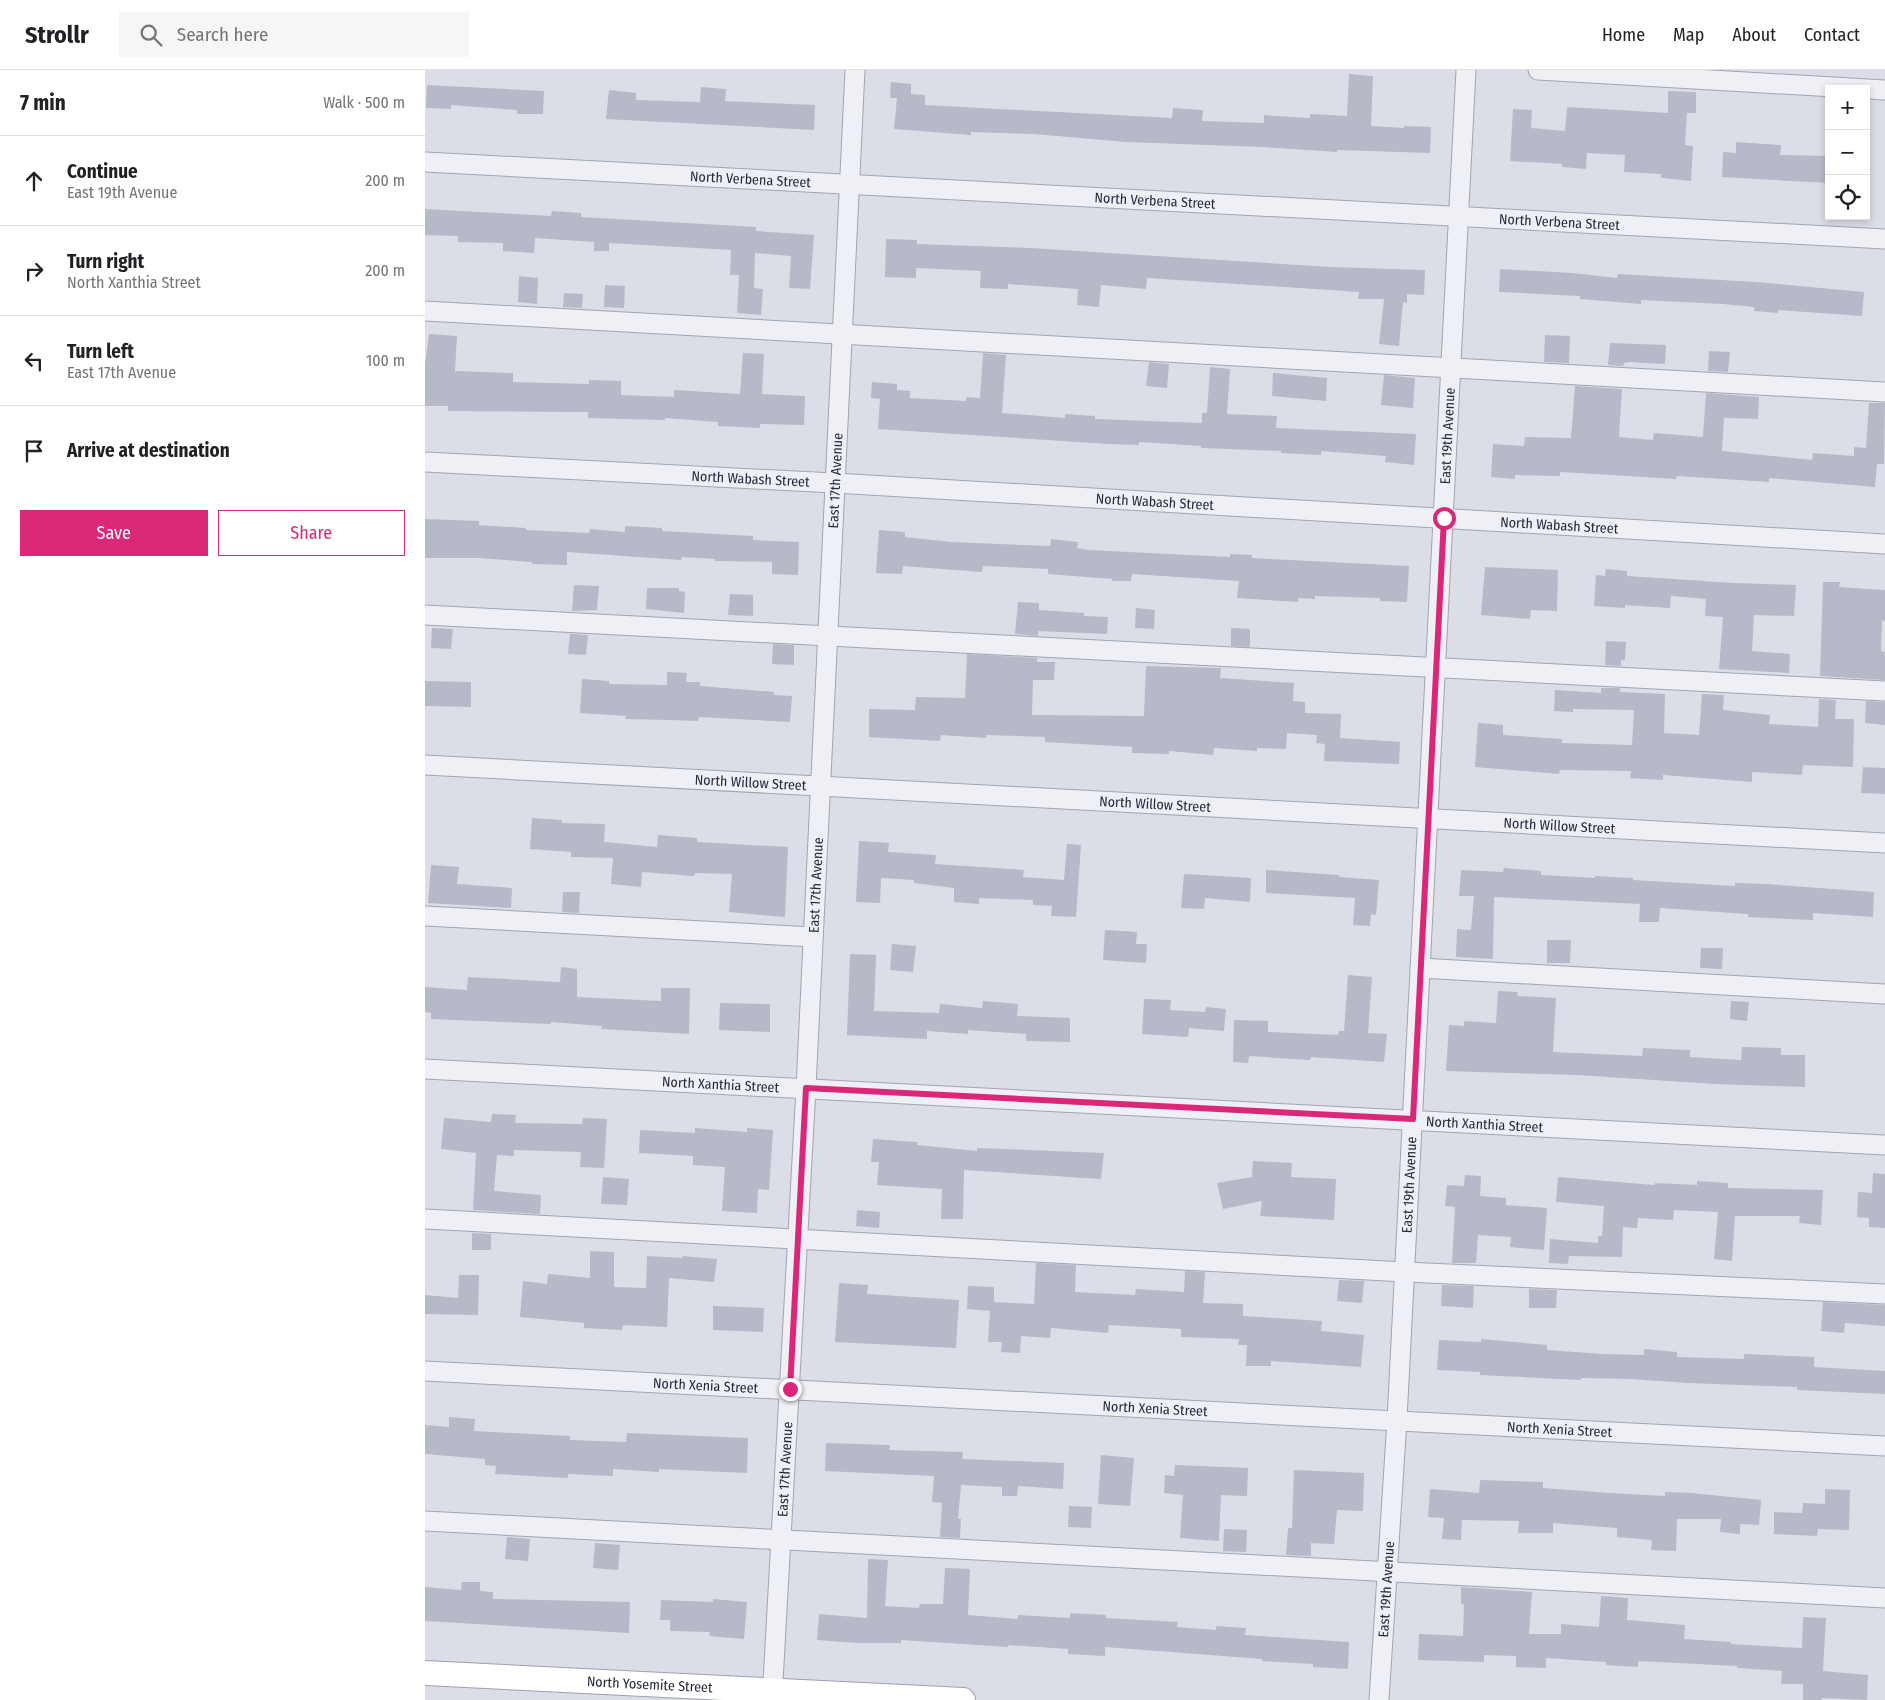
<!DOCTYPE html>
<html lang="en">
<head>
<meta charset="utf-8">
<style>
  body { margin:0; font-family:"Fira Sans Condensed",sans-serif; background:#f6f6f6; color:#202124 }
  .controls { position:absolute; right:15px; top:15px; display:grid; overflow:hidden; border-radius:0px; box-shadow:0 2px 8px #0003 }
  .controls button { width:45px; height:45px; display:grid; place-items:center; padding:0; border:0; border-bottom:1px solid #e0e0e0; background:#fff; color:#202124; font:25px sans-serif }
  .stop { position:absolute; width:15px; height:15px; margin:-11px; border:4px solid #db2777; border-radius:50%; background:#fff }
  .stop.end { background:#db2777; border-color:#fff; box-shadow:0 1px 5px #0008 }
  .list { margin:0; padding:0; list-style:none }
  h2 { display:flex; justify-content:space-between; align-items:center; height:65px; margin:0; padding:0 20px; font-size:21px }
  h2 small { font-size:16px; font-weight:400; color:#757577 }
  .list li { display:grid; grid-template-columns:32px 1fr auto; gap:15px; align-items:center; box-sizing:border-box; height:90px; padding:0 20px; border-top:1px solid #e0e0e0 }
  .list b { display:block; font-size:19px; white-space:nowrap }
  .list p { margin:0; font-size:16px; white-space:nowrap; color:#757577 }
  .list em { font-size:16px; font-style:normal; color:#757577 }
  .actions { display:flex; gap:10px; padding:15px 20px }
  .actions a { flex:1; padding:11px 0; border:1px solid #db2777; border-radius:0px; text-align:center; font-size:18px; color:#db2777 }
  .actions .main { background:#db2777; color:#fff }
  .icon { flex:none; width:28px; height:28px; fill:none; stroke:currentColor; stroke-width:2; stroke-linecap:round; stroke-linejoin:round }
  .map { position:relative; flex:none; width:1460px; height:1630px; overflow:hidden }
  header { display:flex; align-items:center; gap:30px; box-sizing:border-box; height:70px; padding:0 25px; background:#fff; border-bottom:1px solid #e0e0e0 }
  header strong { font-size:24px }
  nav { display:flex; gap:28px; margin-inline-start:auto; font-size:18px }
  .search { width:350px; height:45px; background:#f6f6f6; display:flex; align-items:center; gap:12px; box-sizing:border-box; padding:0 18px; border-radius:0px; color:#757577; font-size:19px }
  main { display:flex }
  aside { flex:1; background:#fff }
  .map>svg:first-child { display:block }
  .building { fill:#b6b9c7 }
  .lines { fill:none; stroke-linecap:round; stroke-linejoin:round }
  .minor-casing { stroke:#a1a4b1; stroke-width:21 }
  .major-casing { stroke:#9ba0b4; stroke-width:26 }
  .minor { stroke:#eff0f5; stroke-width:19 }
  .major { stroke:#fff; stroke-width:24 }
  .route { stroke:#db2777; stroke-width:6 }
  .labels { text-anchor:middle; dominant-baseline:central; stroke-width:4.5; stroke-linejoin:round; paint-order:stroke }
  .street-label { font-size:14px; fill:#25293e; stroke:#ebeef5 }
</style>
</head>
<body>
<header>
<strong>Strollr</strong>
<div class="search"><svg class="icon" aria-label="search" viewBox="0 0 24 24"><circle cx="10" cy="10" r="6"/><path d="M15 15l6 6"/></svg>Search here</div>
<nav><a>Home</a><a>Map</a><a>About</a><a>Contact</a></nav>
</header>
<main>
<aside>
<h2>7 min<small>Walk · 500 m</small></h2>
<ul class="list">
<li><svg class="icon" aria-label="ahead" viewBox="0 0 24 24"><path d="M12 20V5M6 11l6-6 6 6"/></svg><div><b>Continue</b><p>East 19th Avenue</p></div><em>200 m</em></li>
<li><svg class="icon" aria-label="right" viewBox="0 0 24 24"><path d="M7 20v-9h11M14 6l5 5-5 5"/></svg><div><b>Turn right</b><p>North Xanthia Street</p></div><em>200 m</em></li>
<li><svg class="icon" aria-label="left" viewBox="0 0 24 24"><path d="M17 20v-9H6M10 6l-5 5 5 5"/></svg><div><b>Turn left</b><p>East 17th Avenue</p></div><em>100 m</em></li>
<li><svg class="icon" aria-label="arrive" viewBox="0 0 24 24"><path d="M6 21V4h12l-3 4 3 4H6"/></svg><div><b>Arrive at destination</b></div></li>
</ul>
<div class="actions"><a class="main">Save</a><a>Share</a></div>
</aside>
<div class="map">
<svg width="1460" height="1630" viewBox="0 0 1460 1630">
  <rect width="100%" height="100%" fill="#dcdee7"/>
  <!-- building -->
  <g class="building">
    <polygon points="924,4 948,6 946,56 979,58 979,56 1006,57 1005,83 912,80 912,82 837,77 701,72 609,64 546,62 546,65 469,59 472,28 465,28 466,12 486,14 486,24 500,25 500,35 747,48 748,38 778,40 777,51 839,53 839,45 885,48 885,44 922,46"/>
    <polygon points="2,15 119,21 118,44 92,44 92,40 26,35 26,39 1,38"/>
    <polygon points="276,17 301,19 300,31 390,35 389,60 181,49 184,20 211,23 211,30 275,32"/>
    <polygon points="1243,21 1271,22 1271,43 1262,43 1260,75 1268,76 1266,111 1236,108 1236,104 1199,102 1200,85 1162,83 1161,99 1137,97 1137,94 1085,91 1088,39 1107,40 1106,58 1140,61 1142,37 1243,43"/>
    <polygon points="1311,72 1356,75 1355,85 1404,86 1404,113 1297,107 1298,82 1311,83"/>
    <polygon points="0,139 126,146 127,141 156,143 156,147 331,157 331,161 389,165 385,219 364,218 366,186 330,183 329,218 338,219 336,245 312,243 314,205 305,205 306,180 184,173 184,181 169,181 169,172 110,168 109,183 78,181 78,173 33,172 33,166 0,165"/>
    <polygon points="461,169 492,170 492,174 606,178 906,197 1000,200 999,225 982,224 982,233 978,232 974,276 954,274 959,229 933,229 934,222 722,208 721,219 676,215 674,237 652,235 653,219 583,214 583,219 555,218 556,201 491,198 491,208 460,207"/>
    <polygon points="1075,199 1147,203 1192,208 1193,204 1331,212 1439,222 1437,246 1353,240 1353,243 1329,241 1329,237 1298,234 1216,230 1216,234 1155,229 1155,226 1074,222"/>
    <polygon points="94,206 113,208 112,234 93,232"/>
    <polygon points="180,215 200,216 199,238 179,237"/>
    <polygon points="139,223 158,224 157,238 138,237"/>
    <polygon points="4,264 32,266 30,301 88,303 88,312 164,314 164,310 196,311 196,325 249,327 249,320 315,324 318,283 339,284 337,324 380,326 379,355 335,354 335,358 293,356 293,352 240,348 240,350 163,348 163,342 23,341 23,336 0,336 0,294"/>
    <polygon points="1120,265 1145,266 1144,293 1119,292"/>
    <polygon points="1185,273 1241,275 1240,294 1205,292 1199,293 1198,296 1183,295"/>
    <polygon points="1284,281 1305,282 1303,302 1283,301"/>
    <polygon points="558,283 581,285 577,343 640,348 640,344 670,346 670,349 777,353 777,343 782,343 785,297 805,299 802,344 852,346 851,358 991,364 989,395 960,392 961,386 896,381 896,385 856,383 856,381 776,378 776,376 714,372 714,375 684,374 453,359 455,329 446,328 447,312 472,314 472,320 485,321 485,328 541,331 541,327 555,328"/>
    <polygon points="724,292 744,294 742,318 721,316"/>
    <polygon points="848,303 902,308 901,331 847,326"/>
    <polygon points="959,305 990,308 988,338 956,335"/>
    <polygon points="1150,316 1197,319 1194,367 1228,370 1229,363 1278,367 1281,323 1334,327 1333,349 1299,348 1297,381 1387,390 1388,383 1429,386 1429,377 1441,378 1444,333 1460,333 1459,394 1452,394 1450,417 1344,408 1344,412 1252,406 1251,409 1135,402 1135,406 1090,405 1090,409 1066,407 1068,374 1099,376 1100,367 1146,368"/>
    <polygon points="0,449 54,451 54,455 101,458 101,460 164,463 165,459 200,462 200,456 237,458 237,461 328,466 328,470 374,472 373,505 347,504 347,492 290,491 290,489 257,487 256,490 142,482 142,495 107,494 107,492 53,488 0,488"/>
    <polygon points="454,460 480,462 480,467 526,472 625,476 626,469 653,472 652,478 663,480 805,487 805,484 827,485 827,488 984,496 982,532 955,531 955,528 890,526 890,529 873,528 873,532 812,528 814,511 707,504 706,511 687,511 687,509 623,504 623,499 558,496 557,502 478,496 477,504 451,503"/>
    <polygon points="1060,497 1133,500 1132,541 1106,540 1105,549 1056,545"/>
    <polygon points="1181,499 1202,501 1202,506 1309,513 1371,515 1369,546 1329,545 1327,581 1365,584 1364,603 1294,599 1298,547 1280,546 1281,529 1246,526 1245,538 1200,535 1200,538 1169,536 1171,505 1180,506"/>
    <polygon points="1398,512 1415,512 1414,517 1460,520 1460,551 1457,551 1456,581 1460,582 1460,610 1395,606"/>
    <polygon points="149,515 174,516 172,540 147,541"/>
    <polygon points="222,518 254,518 254,521 260,522 259,543 221,539"/>
    <polygon points="305,524 328,525 328,546 303,545"/>
    <polygon points="593,532 614,533 614,540 659,543 659,546 683,547 682,564 613,561 613,566 590,564"/>
    <polygon points="711,538 730,540 729,559 710,558"/>
    <polygon points="7,558 28,559 26,579 6,578"/>
    <polygon points="806,558 825,559 825,577 806,576"/>
    <polygon points="145,564 163,565 161,585 143,584"/>
    <polygon points="1181,571 1201,572 1200,590 1196,590 1196,596 1180,595"/>
    <polygon points="348,574 369,575 369,595 347,594"/>
    <polygon points="542,584 612,588 612,592 630,592 629,610 608,610 607,645 719,646 721,596 796,598 795,608 869,613 868,631 880,632 880,643 916,644 915,668 975,672 974,694 899,691 900,674 891,673 892,665 862,663 861,679 832,678 832,681 789,678 788,685 744,681 744,684 707,683 707,677 620,672 620,667 561,665 561,668 516,665 515,671 444,667 444,639 490,640 491,627 540,628"/>
    <polygon points="242,602 262,603 261,612 275,612 275,616 349,622 349,625 367,626 365,652 274,647 273,651 245,650 200,649 201,646 155,643 157,609 184,611 184,614 242,615"/>
    <polygon points="0,611 46,612 46,637 0,636"/>
    <polygon points="1176,618 1195,618 1195,622 1240,624 1239,663 1274,665 1277,624 1299,625 1298,640 1345,645 1344,654 1393,657 1394,629 1411,630 1410,649 1429,649 1428,697 1378,695 1377,705 1327,702 1327,712 1238,705 1238,710 1205,708 1206,701 1135,700 1134,704 1050,697 1053,653 1078,655 1078,665 1137,669 1137,673 1207,675 1209,640 1148,639 1148,642 1129,641 1130,620 1176,623"/>
    <polygon points="1441,631 1460,632 1460,655 1440,653"/>
    <polygon points="1438,697 1460,698 1460,724 1436,723"/>
    <polygon points="107,748 137,750 137,753 180,754 179,772 232,777 233,765 272,768 272,772 363,777 360,847 304,842 307,804 270,803 269,806 217,802 216,817 186,814 188,788 146,787 146,782 105,779"/>
    <polygon points="434,771 464,773 463,782 511,785 510,794 599,800 598,807 639,810 642,774 656,775 651,847 626,846 627,836 608,835 608,830 554,828 554,834 529,832 529,818 489,813 489,810 456,808 455,833 431,832"/>
    <polygon points="6,795 34,797 32,814 87,818 86,838 3,833"/>
    <polygon points="1079,798 1116,801 1116,805 1170,808 1170,806 1208,808 1208,810 1310,816 1310,813 1341,814 1449,822 1448,847 1388,843 1388,850 1323,847 1323,844 1235,838 1234,852 1214,852 1215,834 1069,827 1068,889 1031,887 1032,859 1046,860 1049,826 1034,826 1036,800 1078,802"/>
    <polygon points="841,800 914,805 914,807 954,810 951,845 946,844 945,856 928,855 930,828 841,823"/>
    <polygon points="759,804 826,808 825,832 780,828 779,839 756,838"/>
    <polygon points="138,822 155,822 154,843 137,842"/>
    <polygon points="680,860 712,862 711,874 722,874 721,893 678,890"/>
    <polygon points="1122,870 1146,870 1145,893 1122,893"/>
    <polygon points="467,874 491,876 488,902 465,900"/>
    <polygon points="1276,878 1298,878 1297,899 1275,898"/>
    <polygon points="425,884 451,885 449,941 514,943 515,934 557,938 558,931 593,934 592,946 645,948 645,972 601,971 601,964 543,960 543,964 502,961 502,969 422,965"/>
    <polygon points="136,897 152,899 152,927 236,931 236,918 265,918 264,964 176,959 177,956 126,952 126,954 6,949 6,943 0,942 0,917 42,920 43,907 135,912"/>
    <polygon points="923,905 947,907 943,963 962,964 959,992 886,987 885,990 824,986 823,993 808,992 809,950 843,951 843,962 913,965 914,961 919,961"/>
    <polygon points="1073,921 1093,922 1092,926 1131,928 1128,982 1217,986 1218,978 1265,980 1265,987 1316,990 1317,977 1356,978 1356,985 1380,985 1380,1017 1290,1014 1152,1005 1021,1001 1024,955 1039,956 1039,951 1071,953"/>
    <polygon points="719,929 746,930 745,940 780,942 781,937 801,939 799,961 764,958 763,967 717,964"/>
    <polygon points="1306,931 1324,932 1322,951 1305,949"/>
    <polygon points="295,933 345,934 345,962 294,960"/>
    <polygon points="67,1044 91,1045 90,1053 157,1054 158,1048 182,1049 179,1098 155,1097 156,1082 89,1080 89,1086 72,1085 69,1121 116,1125 115,1144 48,1140 51,1083 16,1079 19,1048 66,1052"/>
    <polygon points="270,1058 322,1062 322,1058 348,1060 344,1120 333,1119 332,1143 297,1141 300,1097 268,1095 268,1086 214,1083 215,1060 270,1063"/>
    <polygon points="448,1069 492,1072 492,1075 552,1081 552,1078 679,1083 676,1109 539,1100 538,1149 516,1149 517,1119 452,1115 454,1092 446,1092"/>
    <polygon points="828,1091 867,1093 866,1107 911,1109 909,1150 835,1146 837,1131 798,1139 792,1113 827,1107"/>
    <polygon points="1448,1103 1460,1104 1460,1158 1444,1157 1444,1148 1432,1147 1433,1122 1447,1123"/>
    <polygon points="1040,1105 1056,1106 1055,1126 1081,1128 1081,1135 1122,1138 1119,1180 1085,1177 1086,1167 1053,1165 1051,1193 1027,1193 1030,1137 1020,1136 1022,1115 1039,1116"/>
    <polygon points="178,1107 204,1109 202,1135 176,1134"/>
    <polygon points="1133,1107 1229,1115 1230,1113 1272,1115 1272,1111 1303,1113 1303,1118 1398,1120 1396,1155 1374,1153 1375,1146 1310,1146 1307,1191 1289,1189 1293,1142 1249,1140 1248,1150 1213,1148 1212,1158 1198,1157 1197,1187 1144,1186 1143,1194 1124,1193 1125,1169 1173,1173 1173,1166 1177,1166 1179,1136 1131,1132"/>
    <polygon points="432,1140 455,1142 454,1158 431,1156"/>
    <polygon points="47,1163 66,1164 66,1180 47,1180"/>
    <polygon points="165,1181 189,1182 189,1217 221,1218 222,1186 257,1188 257,1186 292,1189 289,1212 244,1208 242,1257 198,1255 197,1260 159,1258 159,1253 95,1247 98,1211 122,1214 123,1204 165,1208"/>
    <polygon points="611,1193 651,1195 650,1222 710,1225 711,1219 759,1222 760,1201 780,1202 778,1233 818,1234 818,1246 897,1251 896,1261 939,1265 936,1297 846,1291 846,1296 821,1296 822,1275 813,1275 814,1269 756,1267 756,1259 684,1255 683,1263 626,1258 625,1268 596,1266 595,1283 576,1282 577,1272 563,1272 565,1241 542,1239 543,1216 569,1217 569,1232 609,1234"/>
    <polygon points="34,1205 54,1205 53,1245 0,1244 0,1225 33,1228"/>
    <polygon points="914,1210 939,1211 937,1233 912,1231"/>
    <polygon points="414,1213 443,1215 442,1224 534,1230 531,1278 410,1272"/>
    <polygon points="1017,1215 1049,1216 1048,1238 1016,1236"/>
    <polygon points="1104,1219 1132,1220 1131,1238 1104,1238"/>
    <polygon points="1398,1232 1460,1235 1460,1256 1420,1253 1419,1263 1396,1261"/>
    <polygon points="288,1236 339,1238 338,1262 288,1260"/>
    <polygon points="1056,1269 1122,1275 1122,1280 1178,1284 1219,1285 1219,1279 1252,1282 1252,1287 1319,1289 1319,1284 1389,1287 1389,1297 1460,1301 1460,1324 1372,1320 1372,1317 1263,1313 1206,1309 1156,1308 1156,1310 1055,1305 1055,1302 1012,1300 1014,1270 1056,1272"/>
    <polygon points="24,1347 50,1349 49,1361 145,1366 145,1370 201,1372 202,1363 323,1368 322,1403 234,1399 234,1402 188,1399 188,1406 143,1404 143,1408 70,1404 71,1396 60,1395 60,1389 0,1384 0,1355 24,1357"/>
    <polygon points="401,1373 465,1375 464,1380 538,1382 537,1389 639,1393 638,1419 593,1416 592,1426 577,1426 577,1417 536,1415 533,1449 536,1449 535,1468 515,1467 517,1433 507,1432 509,1406 400,1401"/>
    <polygon points="676,1385 709,1388 705,1436 673,1434"/>
    <polygon points="750,1395 823,1398 822,1426 796,1425 794,1471 755,1468 758,1425 739,1423 740,1405 749,1406"/>
    <polygon points="869,1400 939,1403 938,1441 912,1440 909,1474 886,1473 886,1486 861,1485 863,1458 867,1458"/>
    <polygon points="1055,1410 1118,1412 1118,1418 1185,1423 1240,1426 1240,1422 1266,1423 1336,1430 1334,1455 1315,1454 1315,1464 1295,1462 1296,1449 1252,1449 1251,1481 1226,1480 1227,1470 1192,1467 1192,1458 1128,1453 1128,1463 1093,1463 1094,1451 1037,1450 1036,1470 1017,1469 1019,1448 1003,1447 1005,1419 1054,1423"/>
    <polygon points="1400,1419 1425,1420 1424,1460 1393,1459 1392,1466 1349,1464 1349,1442 1377,1443 1378,1433 1400,1434"/>
    <polygon points="644,1436 667,1437 666,1458 643,1457"/>
    <polygon points="799,1459 822,1460 821,1482 798,1481"/>
    <polygon points="82,1467 105,1469 103,1491 80,1489"/>
    <polygon points="170,1473 195,1475 193,1500 168,1498"/>
    <polygon points="443,1489 463,1490 460,1536 494,1538 495,1534 518,1534 520,1498 545,1499 543,1545 593,1549 593,1545 645,1548 645,1543 681,1545 681,1548 753,1552 752,1557 791,1560 791,1556 821,1558 820,1565 924,1572 923,1599 888,1597 888,1594 837,1591 837,1589 680,1577 680,1586 643,1584 643,1579 583,1575 583,1577 476,1570 476,1573 432,1573 392,1570 394,1544 442,1548"/>
    <polygon points="37,1512 55,1512 55,1521 68,1522 68,1529 205,1532 204,1563 0,1551 0,1517 36,1520"/>
    <polygon points="1036,1517 1107,1522 1104,1564 1136,1564 1136,1554 1174,1557 1176,1526 1203,1528 1202,1550 1260,1555 1259,1569 1306,1572 1306,1574 1377,1578 1378,1547 1401,1548 1398,1601 1443,1605 1442,1630 1397,1628 1397,1630 1378,1630 1378,1614 1356,1614 1357,1601 1312,1598 1312,1596 1213,1591 1213,1597 1181,1595 1181,1592 1121,1588 1121,1598 1091,1597 1091,1586 1059,1585 1059,1592 993,1590 994,1564 1038,1566 1039,1534 1036,1534"/>
    <polygon points="288,1529 322,1532 319,1569 284,1566 285,1562 245,1561 245,1550 235,1550 236,1530 288,1532"/>
  </g>
  <g class="lines">
    <defs>
      <g id="minor">
        <polyline points="1113,0 1460,20"/>
        <path id="s1" d="M0 92 1460 169"/>
        <polyline points="0,241 1460,322"/>
        <path id="s2" d="M0 392 409 413 1460 474"/>
        <polyline points="0,545 1460,621"/>
        <path id="s3" d="M0 695 1460 773"/>
        <polyline points="0,846 388,867"/>
        <polyline points="995,898 1460,924"/>
        <path id="s4" d="M0 999 1460 1075"/>
        <polyline points="0,1149 980,1202 1460,1224"/>
        <path id="s5" d="M0 1301 1460 1376"/>
        <polyline points="0,1451 1460,1528"/>
        <path id="s6" d="M347 1630 381 1018 430 0"/>
        <path id="s7" d="M954 1630 972 1350 1041 0"/>
      </g>
      <g id="major">
        <path id="s8" d="M0 1603 538 1630"/>
      </g>
    </defs>
    <!-- minor casing -->
    <use href="#minor" class="minor-casing"/>
    <!-- major casing -->
    <use href="#major" class="major-casing"/>
    <!-- minor -->
    <use href="#minor" class="minor"/>
    <!-- major -->
    <use href="#major" class="major"/>
  </g>
  <g class="lines">
    <!-- route -->
    <polyline class="route" points="365,1319 381,1018 988,1049 1019,448"/>
  </g>
  <g class="labels">
    <!-- street labels -->
    <g class="street-label">
      <text stroke="none"><textPath href="#s1" startOffset="326">North Verbena Street</textPath></text>
      <text stroke="none"><textPath href="#s1" startOffset="731">North Verbena Street</textPath></text>
      <text stroke="none"><textPath href="#s1" startOffset="1136">North Verbena Street</textPath></text>
      <text stroke="none"><textPath href="#s7" startOffset="1266">East 19th Avenue</textPath></text>
      <text stroke="none"><textPath href="#s2" startOffset="326">North Wabash Street</textPath></text>
      <text stroke="none"><textPath href="#s6" startOffset="1221">East 17th Avenue</textPath></text>
      <text stroke="none"><textPath href="#s2" startOffset="731">North Wabash Street</textPath></text>
      <text stroke="none"><textPath href="#s2" startOffset="1136">North Wabash Street</textPath></text>
      <text stroke="none"><textPath href="#s3" startOffset="326">North Willow Street</textPath></text>
      <text stroke="none"><textPath href="#s3" startOffset="731">North Willow Street</textPath></text>
      <text stroke="none"><textPath href="#s3" startOffset="1136">North Willow Street</textPath></text>
      <text stroke="none"><textPath href="#s6" startOffset="816">East 17th Avenue</textPath></text>
      <text stroke="none"><textPath href="#s4" startOffset="296">North Xanthia Street</textPath></text>
      <text stroke="none"><textPath href="#s4" startOffset="1061">North Xanthia Street</textPath></text>
      <text stroke="none"><textPath href="#s7" startOffset="516">East 19th Avenue</textPath></text>
      <text stroke="none"><textPath href="#s5" startOffset="281">North Xenia Street</textPath></text>
      <text stroke="none"><textPath href="#s5" startOffset="731">North Xenia Street</textPath></text>
      <text stroke="none"><textPath href="#s5" startOffset="1136">North Xenia Street</textPath></text>
      <text stroke="none"><textPath href="#s6" startOffset="231">East 17th Avenue</textPath></text>
      <text stroke="none"><textPath href="#s7" startOffset="111">East 19th Avenue</textPath></text>
      <text stroke="none"><textPath href="#s8" startOffset="225">North Yosemite Street</textPath></text>
    </g>
  </g>
</svg>
<div class="controls">
<button>+</button>
<button>−</button>
<button><svg class="icon" aria-label="locate" viewBox="0 0 24 24"><circle cx="12" cy="12" r="6"/><path d="M12 2v4M12 18v4M2 12h4M18 12h4"/></svg></button>
</div>
<div class="stop" style="left:1019px;top:448px"></div>
<div class="stop end" style="left:365px;top:1319px"></div>
</div>
</main>
</body>
</html>
